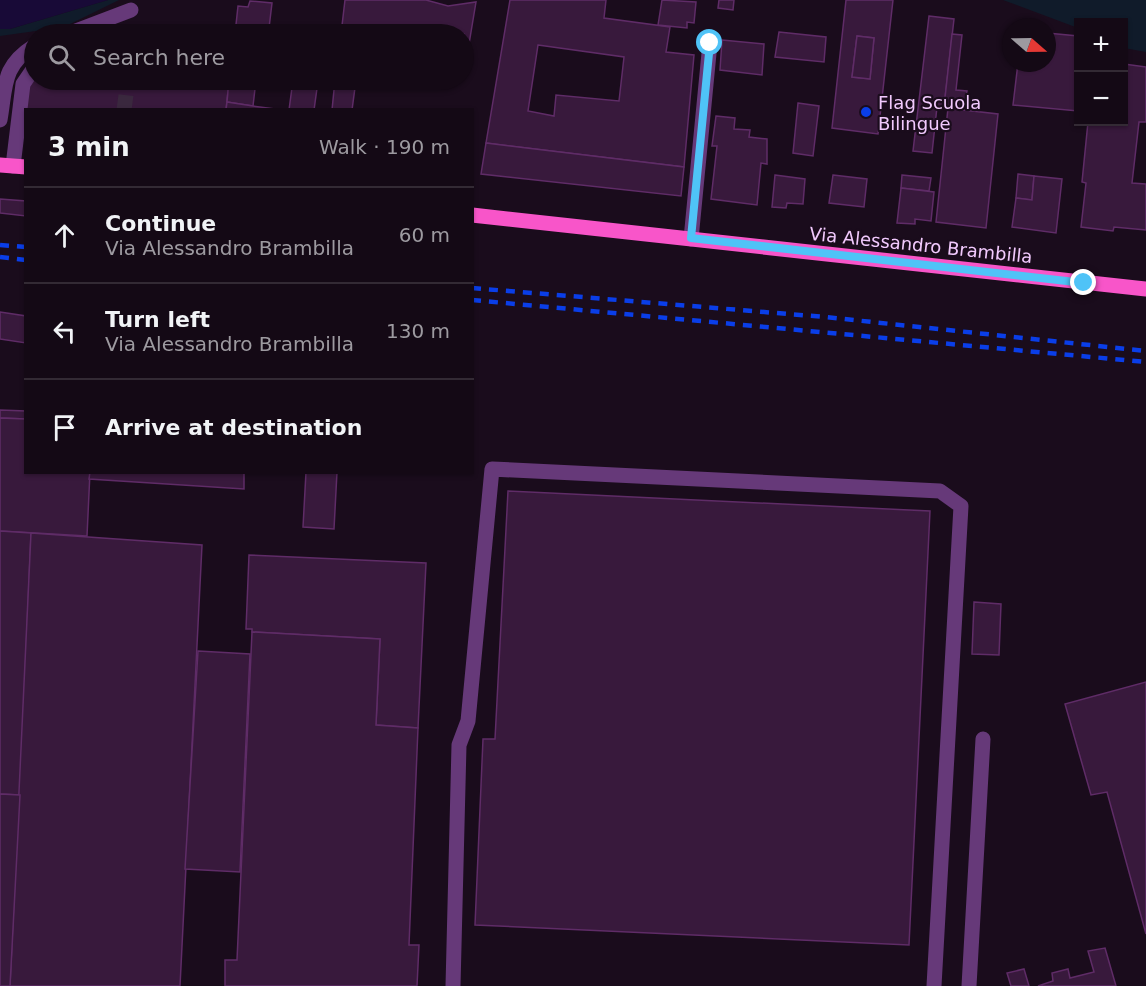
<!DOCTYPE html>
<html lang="en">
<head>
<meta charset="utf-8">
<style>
  body { margin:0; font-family:"DejaVu Sans",sans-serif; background:#211722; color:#f1f3f6 }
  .controls { position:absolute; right:18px; top:18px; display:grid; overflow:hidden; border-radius:0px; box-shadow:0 2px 4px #0004 }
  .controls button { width:54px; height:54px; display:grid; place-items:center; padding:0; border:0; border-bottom:2px solid #332a34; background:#140915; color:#f1f3f6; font:30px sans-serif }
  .compass { position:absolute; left:1002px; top:18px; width:54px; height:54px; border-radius:50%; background:#140915; box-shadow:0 2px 4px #0004; rotate:110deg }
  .stop { position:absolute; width:18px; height:18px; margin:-14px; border:4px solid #4fc3f7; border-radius:50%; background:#fff }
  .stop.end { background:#4fc3f7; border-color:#fff; box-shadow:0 2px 6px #0008 }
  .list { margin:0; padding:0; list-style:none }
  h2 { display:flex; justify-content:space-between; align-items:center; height:78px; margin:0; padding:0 24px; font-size:26px }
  h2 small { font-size:20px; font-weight:400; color:#9d9aa0 }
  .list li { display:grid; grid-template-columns:39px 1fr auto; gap:18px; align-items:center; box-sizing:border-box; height:96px; padding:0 24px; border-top:2px solid #332a34 }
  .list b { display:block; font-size:22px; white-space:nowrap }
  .list p { margin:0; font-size:20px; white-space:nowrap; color:#9d9aa0 }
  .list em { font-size:20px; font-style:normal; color:#9d9aa0 }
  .icon { flex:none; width:33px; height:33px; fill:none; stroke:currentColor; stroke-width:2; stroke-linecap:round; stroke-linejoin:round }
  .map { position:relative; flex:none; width:1146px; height:986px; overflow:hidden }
  .search { position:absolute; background:#140915; box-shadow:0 2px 4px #0004; left:24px; top:24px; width:450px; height:66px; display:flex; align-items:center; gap:15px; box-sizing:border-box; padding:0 21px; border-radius:33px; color:#9d9aa0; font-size:22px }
  .panel { position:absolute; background:#140915; box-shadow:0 2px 4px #0004; left:24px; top:108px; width:450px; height:366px; border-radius:0px }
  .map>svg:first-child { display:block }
  .green { fill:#101b2a }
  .water { fill:#180a37 }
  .building { fill:#38193c; stroke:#5f2c67; stroke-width:1.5; fill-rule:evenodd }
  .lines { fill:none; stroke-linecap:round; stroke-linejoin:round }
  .minor-tunnel { stroke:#3a283e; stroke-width:15; stroke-dasharray:15 8; stroke-linecap:butt }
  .minor { stroke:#663979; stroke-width:15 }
  .major { stroke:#f855c9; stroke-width:15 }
  .rail { stroke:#0a3ee8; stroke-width:4.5; stroke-dasharray:9 8; stroke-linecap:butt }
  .route { stroke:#4fc3f7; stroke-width:8 }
  .poi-dot { fill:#0a3ee8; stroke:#1a0c1c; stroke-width:2 }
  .labels { text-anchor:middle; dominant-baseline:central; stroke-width:4.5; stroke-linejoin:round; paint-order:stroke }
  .poi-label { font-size:18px; fill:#f1c9fd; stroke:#1a0c1c; text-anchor:start }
  .street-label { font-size:18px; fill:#f1c9fd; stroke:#1a0c1c }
</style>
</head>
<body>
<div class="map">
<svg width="1146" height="986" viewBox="0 0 1146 986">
  <rect width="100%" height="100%" fill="#1a0c1c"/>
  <!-- green -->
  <g class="green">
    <polygon points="108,0 119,0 64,27 0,36 0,29 10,29"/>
    <polygon points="1003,0 1146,0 1146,52 1124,48 1124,22 1078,22 1078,28"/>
  </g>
  <!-- water -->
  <polygon class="water" points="0,0 108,0 10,29 0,29"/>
  <!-- building -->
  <g class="building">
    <polygon points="345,0 426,0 448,6 476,2 464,74 464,34 341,34"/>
    <path d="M510 0H606L604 18 670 27 666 52 694 55 684 167 486 143ZM538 45 624 57 619 101 556 95 554 116 528 111Z"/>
    <polygon points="662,0 696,2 694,23 687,22 687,28 658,25"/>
    <polygon points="719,0 734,0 733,10 718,8"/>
    <path d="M893 0 878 134 832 128 846 0ZM857 36 874 38 870 79 852 77Z"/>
    <polygon points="250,1 272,3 269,28 266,27 265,34 235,34 238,6 248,7"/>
    <polygon points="929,16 954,19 944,107 937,107 932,153 913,151"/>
    <polygon points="116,26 192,34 115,34"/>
    <polygon points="779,32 826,37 824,62 775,57"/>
    <polygon points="1047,33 1078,36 1078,111 1013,105 1018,63 1047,63"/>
    <polygon points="952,34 962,35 956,90 967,91 964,110 998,114 986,228 936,222 948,108 944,107"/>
    <polygon points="857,36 874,38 870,79 852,77"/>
    <polygon points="722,40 764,44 762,75 720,70"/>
    <polygon points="1124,64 1146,67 1146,122 1139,122 1132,183 1146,184 1146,230 1114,227 1113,231 1081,227 1086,183 1082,182 1088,122 1124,122"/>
    <polygon points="34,80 205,80 229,82 226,110 26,110 27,83"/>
    <polygon points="229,80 256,80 253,106 227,102"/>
    <polygon points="293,80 318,81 314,110 289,110"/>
    <polygon points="335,80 356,80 352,110 332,110"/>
    <polygon points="227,102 253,106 283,110 226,110"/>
    <polygon points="798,103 819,106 813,156 793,153"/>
    <polygon points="716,116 735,118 734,129 750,130 749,137 767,139 767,164 761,163 757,205 711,199 717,146 712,146"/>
    <polygon points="486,143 684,167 681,196 481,174"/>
    <polygon points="1018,174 1034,176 1032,200 1016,198"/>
    <polygon points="775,175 805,179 803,204 787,203 786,208 772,207"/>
    <polygon points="833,175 867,179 864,207 829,203"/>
    <polygon points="902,175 931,178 929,191 901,188"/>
    <polygon points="1034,176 1062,179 1056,233 1012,227 1016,198 1032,200"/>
    <polygon points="901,188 934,192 931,221 915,219 915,224 897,223"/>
    <polygon points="0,199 26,201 26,216 0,213"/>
    <polygon points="0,312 26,316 26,343 0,339"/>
    <polygon points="0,410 26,411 26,419 0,418"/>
    <polygon points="0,418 26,419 26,472 90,472 87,536 0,531"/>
    <polygon points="90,472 244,472 244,489 89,479"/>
    <polygon points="306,472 337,472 334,529 303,527"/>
    <polygon points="508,491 930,511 909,945 475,925 483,739 495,739"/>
    <polygon points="0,531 31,533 20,795 0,794"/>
    <polygon points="31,533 202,545 180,986 10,986"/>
    <polygon points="249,555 426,563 418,728 376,725 380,639 252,632 252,629 246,629"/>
    <polygon points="974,602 1001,604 999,655 972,654"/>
    <polygon points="252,632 380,639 376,725 418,728 409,945 419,945 417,986 225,986 225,960 237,960"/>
    <polygon points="198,651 250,654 240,872 185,869"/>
    <polygon points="1146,682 1146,934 1107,792 1091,795 1065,704"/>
    <polygon points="0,794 20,795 10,986 0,986"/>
    <polygon points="1105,948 1116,986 1038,986 1053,981 1052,973 1068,969 1070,978 1094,972 1088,951"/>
    <polygon points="1024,969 1029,986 1011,986 1007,973"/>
  </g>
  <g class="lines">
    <!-- minor-tunnel -->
    <polyline class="minor-tunnel" points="124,110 128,80"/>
    <!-- minor -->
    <g class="minor">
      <polyline points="68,34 131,10"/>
      <path d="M0 120C6 85 2 66 34 46"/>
      <polyline points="13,166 23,84 34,68"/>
      <polyline points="691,239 710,43"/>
      <polyline points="453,986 459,745 468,721 492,469 940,491 961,506 934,986"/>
      <polyline points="969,986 983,739"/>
    </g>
    <!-- major -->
    <g class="major">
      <polyline points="0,165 26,167"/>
      <polyline points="472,215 1146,289"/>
    </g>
    <!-- rail -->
    <g class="rail">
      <polyline points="0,245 26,247"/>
      <polyline points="0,257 26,260"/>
      <polyline points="472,288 825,317 1146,351"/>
      <polyline points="472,300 1146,362"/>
    </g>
  </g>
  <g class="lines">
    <!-- route -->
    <polyline class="route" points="710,43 691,238 1084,283"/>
  </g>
  <!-- markers -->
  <circle class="poi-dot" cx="866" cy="112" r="6"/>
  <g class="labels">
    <!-- poi labels -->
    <g class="poi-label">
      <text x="878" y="102">Flag Scuola<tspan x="878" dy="21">Bilingue</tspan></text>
    </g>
    <!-- street labels -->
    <g class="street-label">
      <text transform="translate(921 245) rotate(6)">Via Alessandro Brambilla</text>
    </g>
  </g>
</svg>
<div class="controls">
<button>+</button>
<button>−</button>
</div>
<svg class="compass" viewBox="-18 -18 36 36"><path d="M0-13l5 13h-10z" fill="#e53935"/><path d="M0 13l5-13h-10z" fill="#9d9aa0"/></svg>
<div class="stop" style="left:710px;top:43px"></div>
<div class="stop end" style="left:1084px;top:283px"></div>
<div class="search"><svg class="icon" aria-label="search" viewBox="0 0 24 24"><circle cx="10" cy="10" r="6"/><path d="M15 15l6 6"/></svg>Search here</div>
<section class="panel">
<h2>3 min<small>Walk · 190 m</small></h2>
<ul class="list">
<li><svg class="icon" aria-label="ahead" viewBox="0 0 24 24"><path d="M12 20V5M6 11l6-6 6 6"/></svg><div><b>Continue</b><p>Via Alessandro Brambilla</p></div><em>60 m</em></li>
<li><svg class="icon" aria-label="left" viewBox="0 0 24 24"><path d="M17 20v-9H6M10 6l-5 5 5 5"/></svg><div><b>Turn left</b><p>Via Alessandro Brambilla</p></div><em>130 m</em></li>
<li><svg class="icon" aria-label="arrive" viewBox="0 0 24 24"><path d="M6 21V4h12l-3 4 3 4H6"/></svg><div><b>Arrive at destination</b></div></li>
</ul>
</section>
</div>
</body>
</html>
